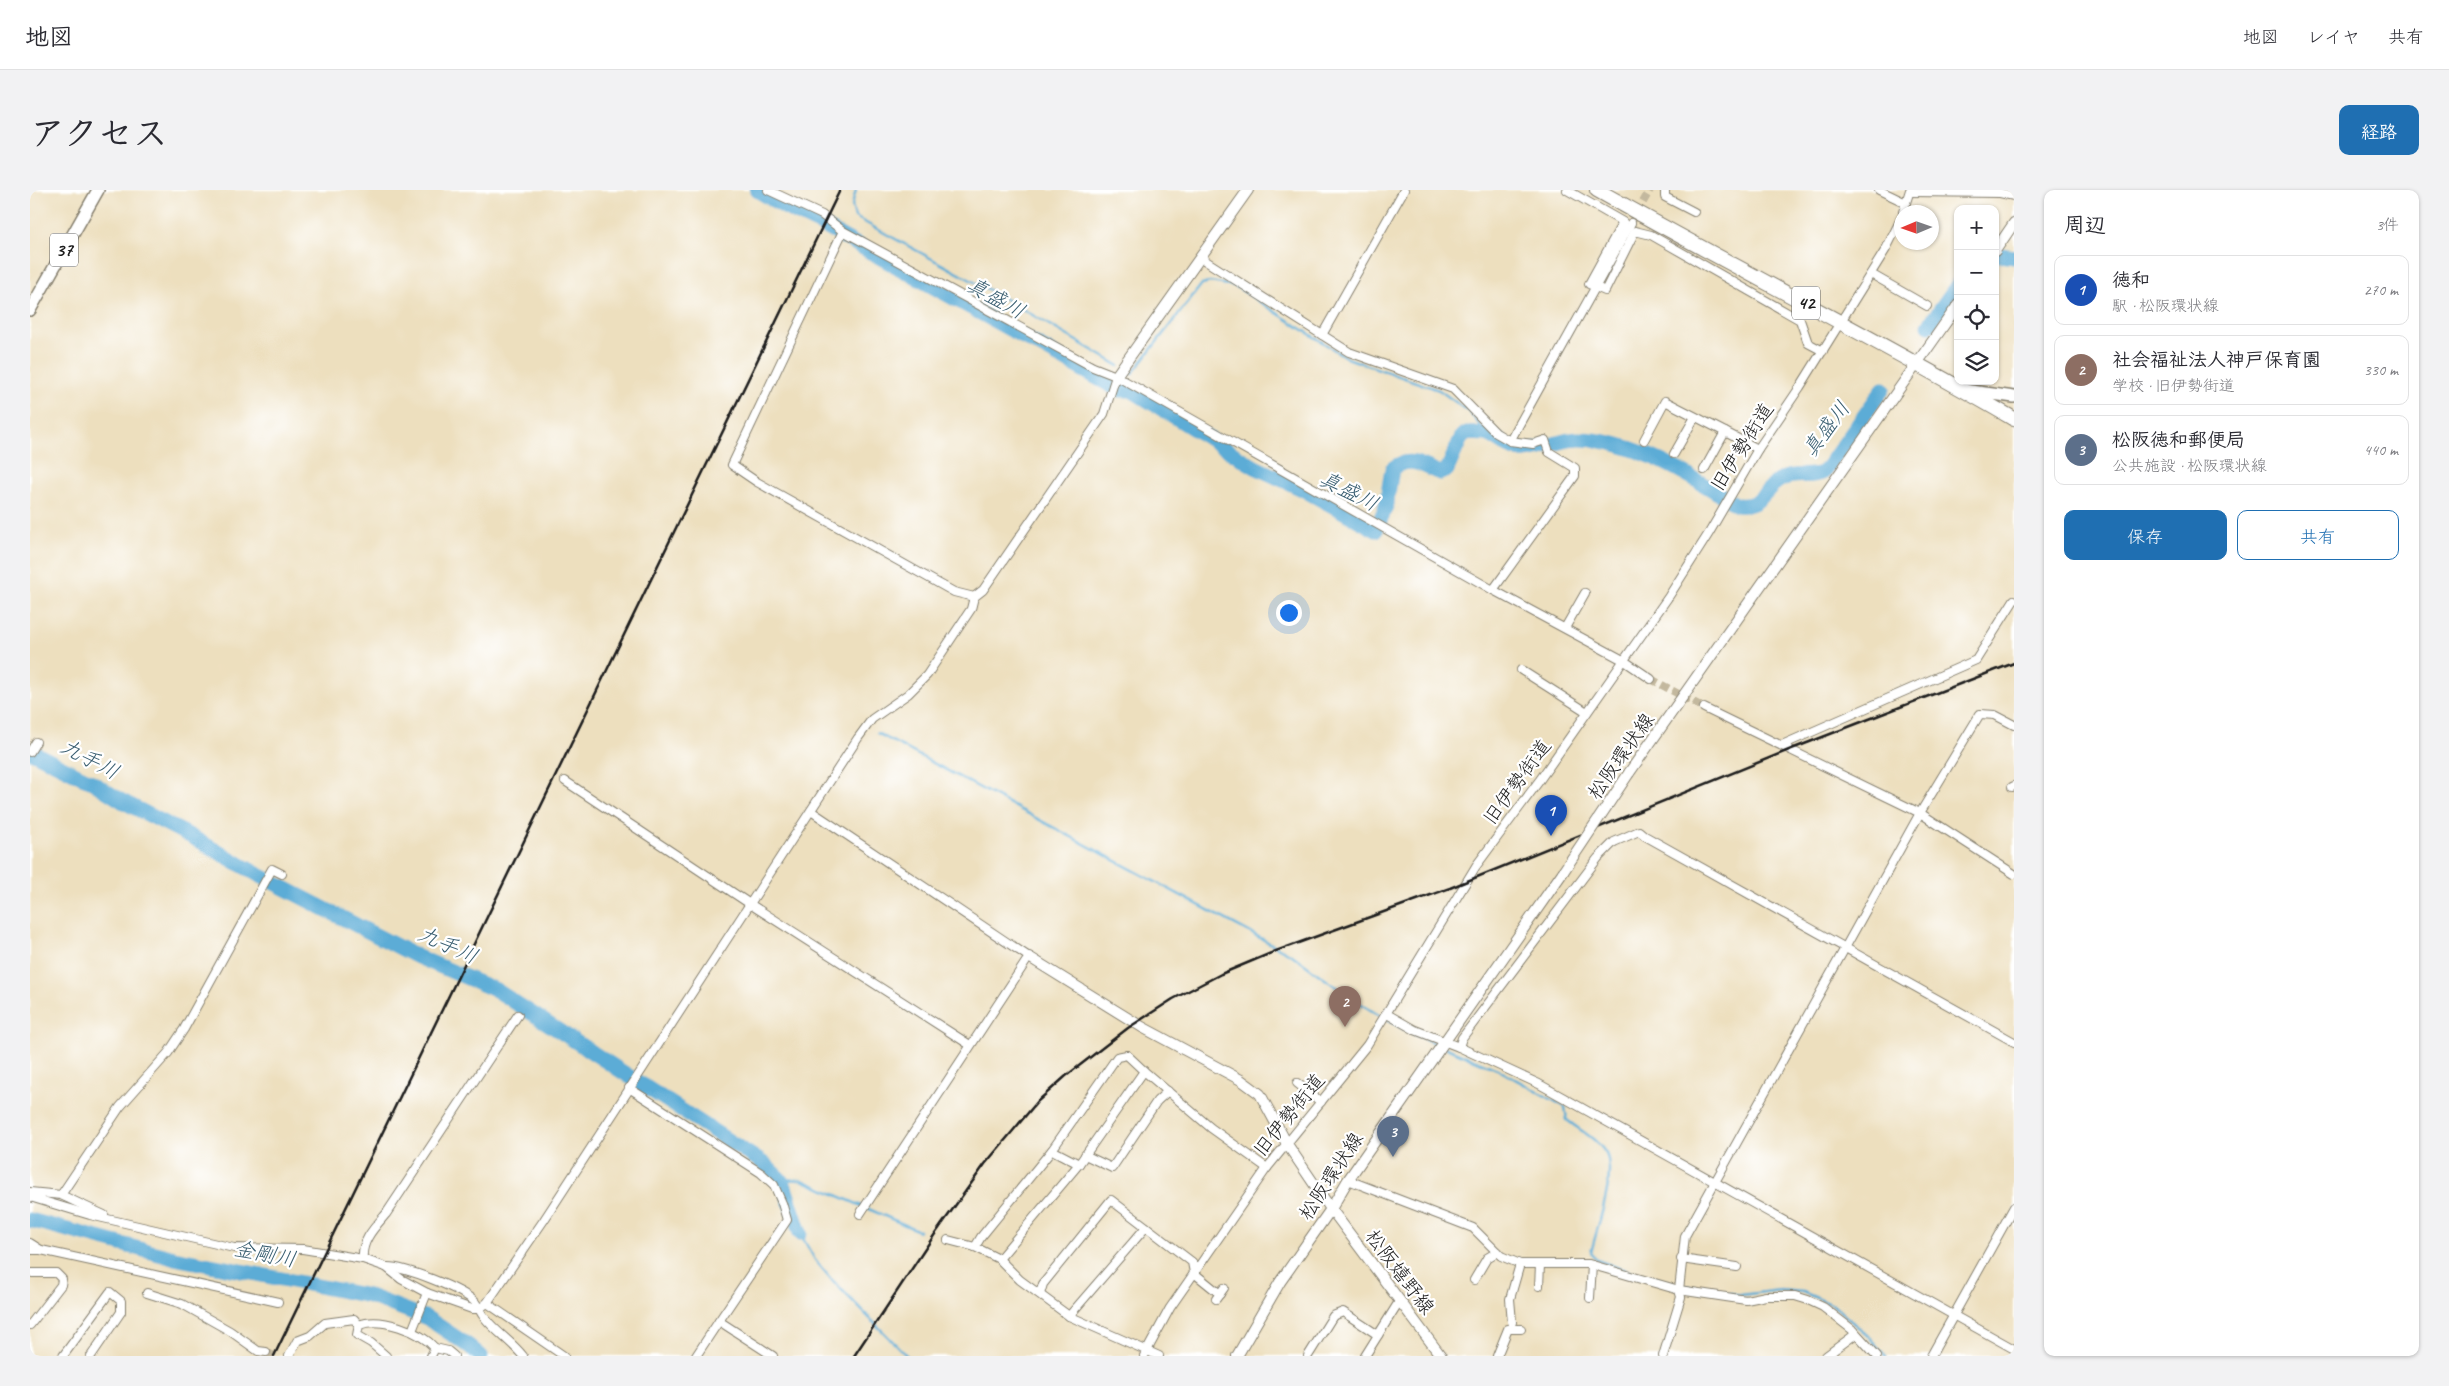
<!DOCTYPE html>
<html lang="ja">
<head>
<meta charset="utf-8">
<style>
  body { margin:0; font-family:Caveat,"Klee One",sans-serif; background:#f2f2f3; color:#2b2b33 }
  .controls { position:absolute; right:15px; top:15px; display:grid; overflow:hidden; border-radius:10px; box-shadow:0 1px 4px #0004 }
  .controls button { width:45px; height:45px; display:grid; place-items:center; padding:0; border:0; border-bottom:1px solid #e1e1e2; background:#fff; color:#2b2b33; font:25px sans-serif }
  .compass { position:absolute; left:1864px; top:15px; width:45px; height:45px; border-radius:50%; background:#fff; box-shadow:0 1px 4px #0004; rotate:268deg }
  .you { position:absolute; left:1258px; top:422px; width:18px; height:18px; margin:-12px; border:4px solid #fff; border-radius:50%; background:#1a73e8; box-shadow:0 0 0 8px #1a73e833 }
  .badge { display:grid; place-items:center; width:32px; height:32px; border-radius:50%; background:#1f6fb2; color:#fff; font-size:16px; font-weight:700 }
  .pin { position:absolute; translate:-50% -41px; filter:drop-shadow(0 1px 2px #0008) }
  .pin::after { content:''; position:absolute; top:26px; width:18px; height:15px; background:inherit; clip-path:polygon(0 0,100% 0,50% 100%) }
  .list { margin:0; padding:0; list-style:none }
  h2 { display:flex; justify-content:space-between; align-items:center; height:65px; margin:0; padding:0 20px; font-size:21px }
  h2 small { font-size:16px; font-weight:400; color:#7c7c81 }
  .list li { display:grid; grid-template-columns:32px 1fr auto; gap:15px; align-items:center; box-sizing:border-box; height:70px; margin:0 10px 10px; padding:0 10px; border:1px solid #e1e1e2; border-radius:10px }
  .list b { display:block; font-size:19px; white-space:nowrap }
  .list p { margin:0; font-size:16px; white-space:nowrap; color:#7c7c81 }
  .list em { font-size:16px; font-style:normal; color:#7c7c81 }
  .actions { display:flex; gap:10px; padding:15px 20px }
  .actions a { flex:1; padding:11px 0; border:1px solid #1f6fb2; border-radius:10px; text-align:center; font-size:18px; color:#1f6fb2 }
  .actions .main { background:#1f6fb2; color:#fff }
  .icon { flex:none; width:28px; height:28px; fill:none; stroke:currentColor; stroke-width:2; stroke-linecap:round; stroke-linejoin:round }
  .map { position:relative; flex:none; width:1984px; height:1166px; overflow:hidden; border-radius:10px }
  header { display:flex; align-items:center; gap:30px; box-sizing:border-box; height:70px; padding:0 25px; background:#fff; border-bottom:1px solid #e1e1e2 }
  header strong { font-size:24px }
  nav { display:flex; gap:28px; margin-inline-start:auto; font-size:18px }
  .intro { display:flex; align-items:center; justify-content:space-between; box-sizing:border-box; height:120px; padding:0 30px }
  h1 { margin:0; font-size:35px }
  .button { padding:12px 22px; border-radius:10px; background:#1f6fb2; color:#fff; font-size:18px; font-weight:700 }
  main { display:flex; gap:30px; padding:0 30px }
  aside { flex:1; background:#fff; border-radius:10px; box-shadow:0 1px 4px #0004 }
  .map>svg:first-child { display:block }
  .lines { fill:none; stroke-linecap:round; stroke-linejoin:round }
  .stream { stroke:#5bacd6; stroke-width:2.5 }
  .river { stroke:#5bacd6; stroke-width:15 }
  .street-tunnel { stroke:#c3b89e; stroke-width:8; stroke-dasharray:8 4; stroke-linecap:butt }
  .street-casing { stroke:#847e6d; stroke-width:10 }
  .secondary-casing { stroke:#847e6d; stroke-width:12 }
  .primary-casing { stroke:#847e6d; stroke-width:14 }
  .highway-casing { stroke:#847e6d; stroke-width:16 }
  .street { stroke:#fff; stroke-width:8 }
  .secondary { stroke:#fff; stroke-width:10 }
  .primary { stroke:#fff; stroke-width:11 }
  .highway { stroke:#fff; stroke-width:14 }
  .rail { stroke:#1c1c1c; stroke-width:2.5 }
  .secondary-bridge-casing { stroke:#847e6d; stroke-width:12; stroke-linecap:butt }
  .secondary-bridge { stroke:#fff; stroke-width:10 }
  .labels { text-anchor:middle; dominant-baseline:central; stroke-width:4.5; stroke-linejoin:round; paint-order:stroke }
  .shield { fill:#fff; stroke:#606060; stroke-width:1 }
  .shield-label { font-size:19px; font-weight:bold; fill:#1c1c1c }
  .street-label { font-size:20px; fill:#1c1c1c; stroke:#fff }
  .water-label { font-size:21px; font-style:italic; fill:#385d70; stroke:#fff }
</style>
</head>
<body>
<header>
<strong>地図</strong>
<nav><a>地図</a><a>レイヤ</a><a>共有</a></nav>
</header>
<div class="intro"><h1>アクセス</h1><a class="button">経路</a></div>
<main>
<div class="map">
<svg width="1984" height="1166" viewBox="0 0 1984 1166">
  <rect width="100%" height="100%" fill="#fff"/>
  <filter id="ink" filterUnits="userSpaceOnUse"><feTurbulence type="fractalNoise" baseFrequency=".02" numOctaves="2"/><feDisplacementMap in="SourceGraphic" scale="10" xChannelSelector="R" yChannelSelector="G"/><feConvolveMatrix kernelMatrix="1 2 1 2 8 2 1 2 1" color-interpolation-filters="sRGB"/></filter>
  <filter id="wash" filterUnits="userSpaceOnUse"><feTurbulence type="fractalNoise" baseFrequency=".0096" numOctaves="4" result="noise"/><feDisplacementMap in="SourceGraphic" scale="20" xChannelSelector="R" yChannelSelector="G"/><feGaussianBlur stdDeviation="1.12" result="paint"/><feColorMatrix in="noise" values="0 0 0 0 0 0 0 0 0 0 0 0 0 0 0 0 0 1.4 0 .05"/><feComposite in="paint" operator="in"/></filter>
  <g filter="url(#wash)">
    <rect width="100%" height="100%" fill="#eddfbe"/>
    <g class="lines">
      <!-- stream -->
      <g class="stream">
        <polyline points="826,0 822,15 825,27 972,107 1089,176"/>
        <polyline points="1094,179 1102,184 1172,94 1180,92 1205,96 1317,168 1409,200 1439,222 1457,244"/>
        <path d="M847 543 1262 765C1308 799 1355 834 1409 855"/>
        <path d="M1414 857 1467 879 1535 917 1537 930C1549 940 1566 948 1575 962 1588 982 1566 1040 1561 1063L1567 1070 1603 1083"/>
        <polyline points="750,989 772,990 889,1041"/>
        <polyline points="770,1043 785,1070 801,1089 877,1166"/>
        <polyline points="1615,1086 1654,1096 1711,1105 1750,1100 1773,1102 1803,1115 1838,1146 1856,1166"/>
      </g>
      <!-- river -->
      <g class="river">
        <path d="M727 0 758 19 797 38 1089 200H1101L1225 277 1272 299 1346 340 1356 316 1362 279C1379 265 1393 276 1410 283L1417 280 1432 246 1437 243C1443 244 1450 243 1456 244 1468 247 1474 258 1490 260 1511 263 1529 248 1550 249 1605 250 1661 286 1707 315 1733 318 1733 298 1752 289 1765 282 1780 289 1794 282L1853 199"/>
        <polyline points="1965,64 1984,67"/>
        <polyline points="1899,135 1928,94"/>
        <polyline points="0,561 62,592 92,611 162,647 227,684 388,767 466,800 733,973 750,989 755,997 770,1043"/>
        <polyline points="0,1030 144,1068 339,1106 397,1128 439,1156 451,1166"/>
      </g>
    </g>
  </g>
  <g filter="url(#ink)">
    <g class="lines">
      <!-- street-tunnel -->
      <g class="street-tunnel">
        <polyline points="1601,33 1620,0"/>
        <polyline points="1621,489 1674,518"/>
        <polyline points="236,1162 244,1166"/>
      </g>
      <defs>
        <g id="street">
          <polyline points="738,0 792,25 813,41 1063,177 1086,186 1463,400 1593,470 1621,489"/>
          <polyline points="1537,0 1593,32 1559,94 1575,101 1605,41 1621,45 1770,130 1778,153 1793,161"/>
          <polyline points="1635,0 1635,7 1664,22"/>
          <polyline points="1849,0 1876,13"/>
          <polyline points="1880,2 1970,3 1984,6"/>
          <polyline points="1873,22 1880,0"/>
          <polyline points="813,41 702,275 727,292 924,402 944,407"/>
          <polyline points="1171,68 1319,162 1423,199 1466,243 1480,251 1503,254 1515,250 1519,262 1545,278 1545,286 1463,400"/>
          <polyline points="1841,84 1897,116"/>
          <polyline points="1292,145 1374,0"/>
          <polyline points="1614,250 1635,211 1728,259"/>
          <polyline points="1480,251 1601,33"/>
          <polyline points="1644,264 1665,227"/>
          <polyline points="1674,280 1695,242"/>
          <polyline points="1535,438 1555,403"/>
          <polyline points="1491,480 1557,522"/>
          <polyline points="1674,518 1890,623 1984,684"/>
          <polyline points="1752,555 1946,470 1984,410"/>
          <polyline points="0,562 6,552"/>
          <polyline points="535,591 720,714 940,855"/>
          <polyline points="1982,597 1984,596"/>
          <polyline points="781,621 999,767 830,1024"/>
          <polyline points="1357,824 1385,840 1429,857 1509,894 1984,1159"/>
          <polyline points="1429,857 1432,848 1568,668 1584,652 1609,641 1615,646 1984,852"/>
          <polyline points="1267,893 1291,912"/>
          <polyline points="599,898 731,983 744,995 752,1013 757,1030 689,1131 743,1166"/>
          <polyline points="1022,960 1087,867 1097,865 1114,881"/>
          <polyline points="1055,965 1082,978 1127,911 1138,901"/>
          <polyline points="1318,990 1443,1038 1471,1066 1490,1074 1559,1074 1649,1100 1716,1110 1736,1106 1765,1106 1778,1110 1793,1117 1824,1141 1847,1166"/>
          <polyline points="0,1002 31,1005 90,917 138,863 154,839 242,679 252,684"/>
          <polyline points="31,1005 74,1025"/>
          <polyline points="0,1007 60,1025 204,1058 273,1059 333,1069 356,1077 371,1089 397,1103 442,1119 449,1119 457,1113 514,1030 828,548 842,529 878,504 897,485 941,419 944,407 953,400 1074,224 1086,186"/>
          <polyline points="918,1050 945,1057 969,1069 990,1090 1039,1126 1129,1166"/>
          <polyline points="0,1053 11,1060"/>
          <polyline points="945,1057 951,1047 1022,960 1049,974"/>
          <polyline points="0,1060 11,1060 248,1112"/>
          <path d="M333 1069C331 1051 344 1038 356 1024L488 825"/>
          <polyline points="969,1069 1049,974 1114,881 1181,938 1237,978"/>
          <polyline points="1651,1069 1707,1077"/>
          <path d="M356 1077C374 1076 432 1099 445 1112 449 1117 450 1123 455 1128 466 1142 481 1151 493 1166"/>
          <polyline points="0,1083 26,1083 32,1089 31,1095 0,1135"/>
          <polyline points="1444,1090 1457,1068 1467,1062"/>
          <polyline points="1509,1096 1510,1075"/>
          <polyline points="117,1103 152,1114 200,1141 228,1161 236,1162"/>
          <polyline points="1010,1104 1013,1094 1081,1010 1162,1072 1164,1083 1190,1104"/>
          <polyline points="1560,1108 1562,1075"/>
          <polyline points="1186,1109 1194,1098"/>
          <polyline points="457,1113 534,1166"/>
          <polyline points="1039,1126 1116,1037"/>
          <polyline points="1482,1132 1480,1109 1490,1074"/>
          <path d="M329 1135C350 1126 390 1141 405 1158L401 1166"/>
          <polyline points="382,1141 397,1103"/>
          <polyline points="405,1158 418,1161 424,1166"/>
          <polyline points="33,1166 80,1102 91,1111 91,1122 61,1166"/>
          <polyline points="259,1166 267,1151 280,1146 295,1133 324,1129 329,1135 327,1145 341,1153 356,1166"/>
          <polyline points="666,1166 689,1131"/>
          <polyline points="1114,1166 1140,1118 1237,978 1337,855 1446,676 1509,591 1639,406 1679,343 1728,259 1770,197 1856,59 1872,27"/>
          <polyline points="1278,1166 1303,1126 1313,1122 1348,1145"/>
          <polyline points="1335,1166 1370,1110"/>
          <polyline points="1467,1166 1478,1139 1491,1139"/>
          <polyline points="1633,1166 1651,1107 1649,1100 1655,1046 1890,623 1950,524 1965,525 1984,535"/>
          <polyline points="1796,1166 1823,1146 1824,1141"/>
          <polyline points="1901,1166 1984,1017"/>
        </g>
        <g id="secondary">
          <polyline points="1965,61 1984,33"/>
          <polyline points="1086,186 1218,0"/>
          <polyline points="1599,583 1928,115"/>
          <polyline points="999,767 1112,837 1211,890 1230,904 1257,954 1301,1019 1411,1166"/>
          <polyline points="1207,1166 1250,1092 1301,1019 1318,990 1533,682"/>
        </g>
        <g id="primary">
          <polyline points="0,120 68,0"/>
          <polyline points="1934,200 1984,207"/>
        </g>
        <path id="highway" d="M1567 0C1705 78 1847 149 1984 229"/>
      </defs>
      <!-- street casing -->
      <use href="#street" class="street-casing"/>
      <!-- secondary casing -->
      <use href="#secondary" class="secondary-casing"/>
      <!-- primary casing -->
      <use href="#primary" class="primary-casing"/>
      <!-- highway casing -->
      <use href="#highway" class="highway-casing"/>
      <!-- street -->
      <use href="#street" class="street"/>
      <!-- secondary -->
      <use href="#secondary" class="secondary"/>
      <!-- primary -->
      <use href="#primary" class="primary"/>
      <!-- highway -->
      <use href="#highway" class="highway"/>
      <!-- rail -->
      <g class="rail">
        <polyline points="244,1166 810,0"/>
        <polyline points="824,1166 905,1044 955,974 1008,911 1036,886 1098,838 1143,809 1191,784 1246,761 1420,698 1759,560 1984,473"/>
      </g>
      <defs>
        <polyline id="secondary-bridge" points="1533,682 1599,583"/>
      </defs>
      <!-- secondary-bridge casing -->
      <use href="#secondary-bridge" class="secondary-bridge-casing"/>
      <!-- secondary-bridge -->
      <use href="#secondary-bridge" class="secondary-bridge"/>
    </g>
  </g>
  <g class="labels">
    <!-- shield labels -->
    <g class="shield">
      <rect x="20" y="43.5" width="28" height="33" rx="4"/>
      <rect x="1762" y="96.5" width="28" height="33" rx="4"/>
    </g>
    <g class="shield-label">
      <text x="34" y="60">37</text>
      <text x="1776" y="113">42</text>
    </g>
    <!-- street labels -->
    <g class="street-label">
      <text transform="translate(1712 257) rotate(-58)">旧伊勢街道</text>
      <text transform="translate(1591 566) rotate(-55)">松阪環状線</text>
      <text transform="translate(1487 592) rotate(-54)">旧伊勢街道</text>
      <text transform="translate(1259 925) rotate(-51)">旧伊勢街道</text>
      <text transform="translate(1301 986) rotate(-57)">松阪環状線</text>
      <text transform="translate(1370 1082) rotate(53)">松阪嬉野線</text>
    </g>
    <!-- water labels -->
    <g class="water-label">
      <text transform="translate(966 108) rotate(29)">真盛川</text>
      <text transform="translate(1796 239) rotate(-53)">真盛川</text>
      <text transform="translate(1319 301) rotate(27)">真盛川</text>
      <text transform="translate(60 569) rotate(28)">九手川</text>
      <text transform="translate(418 755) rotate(24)">九手川</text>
      <text transform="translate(235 1064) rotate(11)">金剛川</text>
    </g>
  </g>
</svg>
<div class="controls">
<button>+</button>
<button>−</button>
<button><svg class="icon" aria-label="locate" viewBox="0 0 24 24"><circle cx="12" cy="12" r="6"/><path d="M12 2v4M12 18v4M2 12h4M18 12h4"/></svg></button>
<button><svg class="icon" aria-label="layers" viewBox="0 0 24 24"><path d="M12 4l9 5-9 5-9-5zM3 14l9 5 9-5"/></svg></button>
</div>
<svg class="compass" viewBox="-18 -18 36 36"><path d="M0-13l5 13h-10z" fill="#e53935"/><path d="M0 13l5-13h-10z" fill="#7c7c81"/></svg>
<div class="you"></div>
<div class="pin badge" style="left:1521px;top:646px;background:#1a4fb4">1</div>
<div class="pin badge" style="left:1315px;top:837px;background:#8d6e63">2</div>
<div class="pin badge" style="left:1363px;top:967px;background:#5c6f8a">3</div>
</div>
<aside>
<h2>周辺<small>3件</small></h2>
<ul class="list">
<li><span class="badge" style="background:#1a4fb4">1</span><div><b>徳和</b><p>駅 · 松阪環状線</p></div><em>270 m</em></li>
<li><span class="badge" style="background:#8d6e63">2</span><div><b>社会福祉法人神戸保育園</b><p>学校 · 旧伊勢街道</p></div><em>330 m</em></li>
<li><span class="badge" style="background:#5c6f8a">3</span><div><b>松阪徳和郵便局</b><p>公共施設 · 松阪環状線</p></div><em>440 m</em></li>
</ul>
<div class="actions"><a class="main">保存</a><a>共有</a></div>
</aside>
</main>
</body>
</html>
